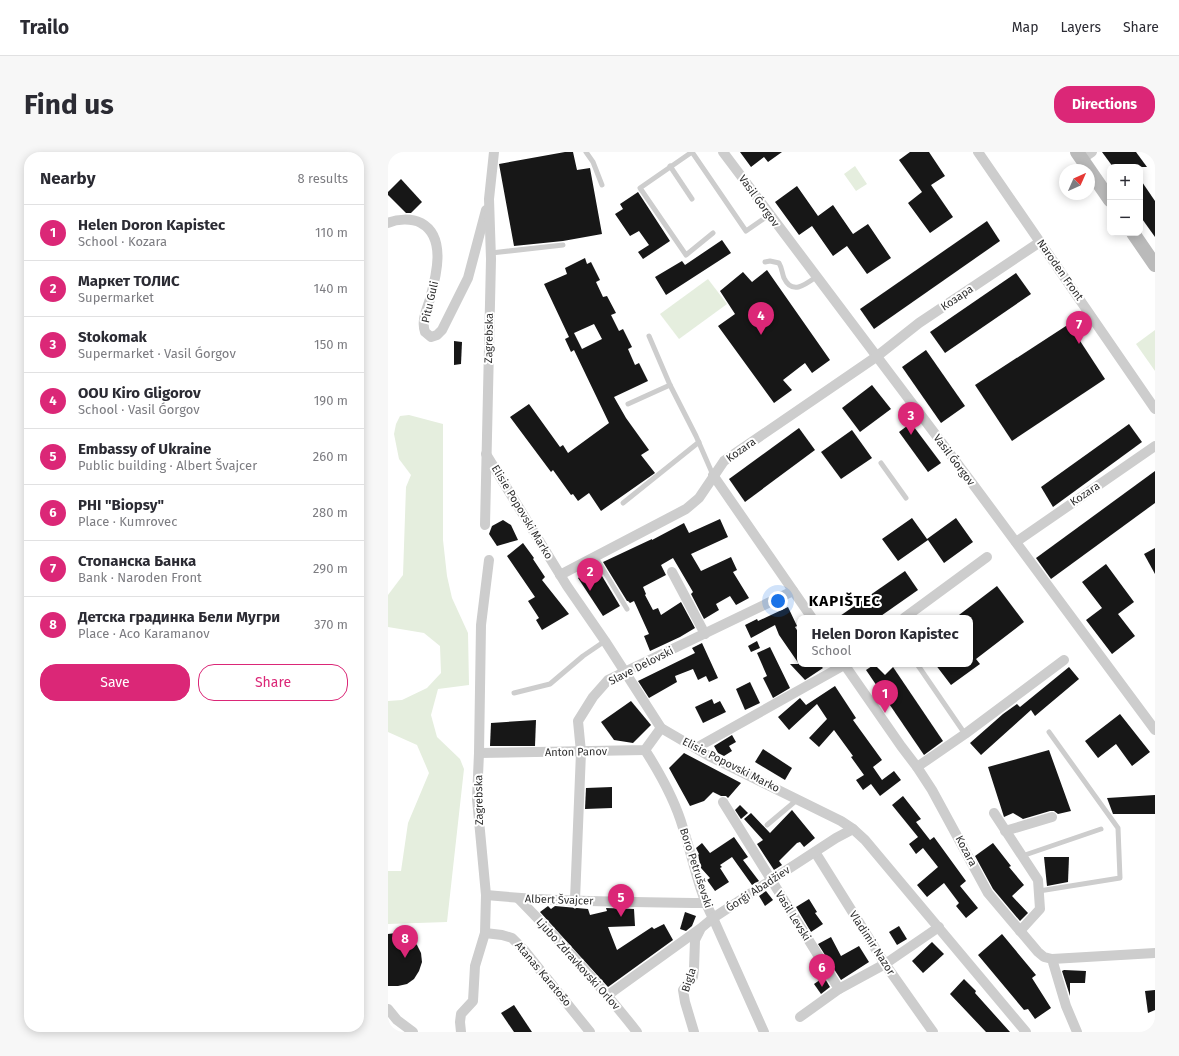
<!DOCTYPE html>
<html lang="en">
<head>
<meta charset="utf-8">
<style>
  body { margin:0; font-family:"Fira Sans",sans-serif; background:#f7f7f7; color:#2b2b33 }
  .controls { position:absolute; right:12px; top:12px; display:grid; overflow:hidden; border-radius:8px; box-shadow:0 2px 10px #0003 }
  .controls button { width:36px; height:36px; display:grid; place-items:center; padding:0; border:0; border-bottom:1px solid #e1e1e2; background:#fff; color:#2b2b33; font:20px sans-serif }
  .compass { position:absolute; left:671px; top:12px; width:36px; height:36px; border-radius:50%; background:#fff; box-shadow:0 2px 10px #0003; rotate:45deg }
  .you { position:absolute; left:390px; top:449px; width:14px; height:14px; margin:-10px; border:3px solid #fff; border-radius:50%; background:#1a73e8; box-shadow:0 0 0 6px #1a73e833 }
  .badge { display:grid; place-items:center; width:26px; height:26px; border-radius:50%; background:#db2777; color:#fff; font-size:13px; font-weight:700 }
  .pin { position:absolute; translate:-50% -33px; filter:drop-shadow(0 1px 2px #0008) }
  .pin::after { content:''; position:absolute; top:21px; width:14px; height:12px; background:inherit; clip-path:polygon(0 0,100% 0,50% 100%) }
  .popup { position:absolute; left:409px; top:463px; width:176px; height:52px; box-sizing:border-box; display:grid; place-content:center; border-radius:8px; background:#fff; filter:drop-shadow(0 1px 3px #0005); font-size:13px; white-space:nowrap; color:#7c7c81 }
  .popup b { font-size:15px; color:#2b2b33 }
  .popup::after { content:''; position:absolute; left:50%; top:100%; margin-left:-8px; border:8px solid transparent; border-top-color:#fff }
  .list { margin:0; padding:0; list-style:none }
  h2 { display:flex; justify-content:space-between; align-items:center; height:52px; margin:0; padding:0 16px; font-size:17px }
  h2 small { font-size:13px; font-weight:400; color:#7c7c81 }
  .list li { display:grid; grid-template-columns:26px 1fr auto; gap:12px; align-items:center; box-sizing:border-box; height:56px; padding:0 16px; border-top:1px solid #e1e1e2 }
  .list b { display:block; font-size:15px; white-space:nowrap }
  .list p { margin:0; font-size:13px; white-space:nowrap; color:#7c7c81 }
  .list em { font-size:13px; font-style:normal; color:#7c7c81 }
  .actions { display:flex; gap:8px; padding:12px 16px }
  .actions a { flex:1; padding:9px 0; border:1px solid #db2777; border-radius:16px; text-align:center; font-size:14px; color:#db2777 }
  .actions .main { background:#db2777; color:#fff }
  .map { position:relative; flex:none; width:767px; height:880px; overflow:hidden; border-radius:16px }
  header { display:flex; align-items:center; gap:24px; box-sizing:border-box; height:56px; padding:0 20px; background:#fff; border-bottom:1px solid #e1e1e2 }
  header strong { font-size:19px }
  nav { display:flex; gap:22px; margin-inline-start:auto; font-size:14px }
  .intro { display:flex; align-items:center; justify-content:space-between; box-sizing:border-box; height:96px; padding:0 24px }
  h1 { margin:0; font-size:28px }
  .button { padding:10px 18px; border-radius:16px; background:#db2777; color:#fff; font-size:14px; font-weight:700 }
  main { display:flex; gap:24px; padding:0 24px }
  aside { flex:1; background:#fff; border-radius:16px; box-shadow:0 2px 10px #0003 }
  .map>svg:first-child { display:block }
  .green { fill:#e5eede }
  .building { fill:#171717; fill-rule:evenodd }
  .lines { fill:none; stroke-linecap:round; stroke-linejoin:round }
  .lane { stroke:#cdcdcd; stroke-width:5 }
  .street { stroke:#cdcdcd; stroke-width:10 }
  .secondary { stroke:#bababa; stroke-width:14 }
  .labels { text-anchor:middle; dominant-baseline:central; stroke-width:4; stroke-linejoin:round; paint-order:stroke }
  .street-label { font-size:11px; fill:#303030; stroke:#fff }
  .district-label { font-size:15px; font-weight:bold; letter-spacing:1px; fill:#000; stroke:#fff }
</style>
</head>
<body>
<header>
<strong>Trailo</strong>
<nav><a>Map</a><a>Layers</a><a>Share</a></nav>
</header>
<div class="intro"><h1>Find us</h1><a class="button">Directions</a></div>
<main>
<aside>
<h2>Nearby<small>8 results</small></h2>
<ul class="list">
<li><span class="badge">1</span><div><b>Helen Doron Kapistec</b><p>School · Kozara</p></div><em>110 m</em></li>
<li><span class="badge">2</span><div><b>Маркет ТОЛИС</b><p>Supermarket</p></div><em>140 m</em></li>
<li><span class="badge">3</span><div><b>Stokomak</b><p>Supermarket · Vasil Ǵorgov</p></div><em>150 m</em></li>
<li><span class="badge">4</span><div><b>OOU Kiro Gligorov</b><p>School · Vasil Ǵorgov</p></div><em>190 m</em></li>
<li><span class="badge">5</span><div><b>Embassy of Ukraine</b><p>Public building · Albert Švajcer</p></div><em>260 m</em></li>
<li><span class="badge">6</span><div><b>PHI &quot;Biopsy&quot;</b><p>Place · Kumrovec</p></div><em>280 m</em></li>
<li><span class="badge">7</span><div><b>Стопанска Банка</b><p>Bank · Naroden Front</p></div><em>290 m</em></li>
<li><span class="badge">8</span><div><b>Детска градинка Бели Мугри</b><p>Place · Aco Karamanov</p></div><em>370 m</em></li>
</ul>
<div class="actions"><a class="main">Save</a><a>Share</a></div>
</aside>
<div class="map">
<svg width="767" height="880" viewBox="0 0 767 880">
  <rect width="100%" height="100%" fill="#fff"/>
  <!-- green -->
  <g class="green">
    <polygon points="467,14 479,32 468,39 456,22"/>
    <polygon points="320,127 339,152 291,187 272,162"/>
    <polygon points="767,178 767,219 748,192"/>
    <polygon points="21,263 55,272 55,388 59,424 64,446 80,481 81,533 50,537 43,563 49,585 72,607 76,617 59,770 0,772 0,719 13,719 20,671 41,621 29,593 0,580 0,549 14,548 39,536 53,521 52,494 36,481 0,475 0,443 15,423 18,335 23,323 11,307 6,282 8,272 12,264"/>
  </g>
  <!-- building -->
  <g class="building">
    <polygon points="177,0 185,0 189,18 202,16 214,82 175,89 126,94 111,12"/>
    <polygon points="352,0 394,0 380,10 376,5 363,15"/>
    <polygon points="522,0 541,0 557,24 543,33 565,65 542,81 520,51 534,40 511,8"/>
    <polygon points="714,0 748,0 759,15 725,15"/>
    <polygon points="13,27 34,50 23,61 18,61 0,43 0,40"/>
    <polygon points="752,27 767,49 767,85 752,64"/>
    <polygon points="409,34 430,64 445,53 465,82 480,72 503,106 479,122 459,94 445,104 424,74 411,83 387,50"/>
    <polygon points="250,40 282,89 255,107 250,100 261,93 251,79 242,84 227,62 235,57 232,52"/>
    <polygon points="599,69 612,89 486,177 472,157"/>
    <polygon points="334,88 343,101 278,143 267,125 294,109 297,113"/>
    <path d="M197 106 199 112 203 110 212 128 208 130 215 145 219 144 228 161 223 163 231 179 235 177 244 195 240 197 247 213 251 211 260 229 226 245 238 266 261 298 253 303 267 321 213 359 201 341 190 349 185 342 183 343 165 318 163 320 122 265 141 252 172 295 175 293 180 301 221 271 186 198 183 200 177 187 181 185 156 132 179 122 177 116ZM206 172 214 187 194 197 186 181Z"/>
    <polygon points="379,118 442,208 424,221 417,211 395,228 404,238 386,251 330,174 347,162 332,139 355,120 364,130"/>
    <polygon points="628,121 643,142 557,201 542,180"/>
    <polygon points="681,172 717,227 624,289 587,233"/>
    <polygon points="66,189 74,190 73,212 66,213"/>
    <polygon points="538,198 577,254 553,271 514,215"/>
    <polygon points="484,233 503,257 472,280 454,256"/>
    <polygon points="523,271 553,311 540,320 511,280"/>
    <polygon points="741,272 754,290 665,355 653,335"/>
    <polygon points="411,276 427,298 357,350 341,327"/>
    <polygon points="464,278 484,306 453,327 433,300"/>
    <polygon points="767,319 767,351 663,427 648,406"/>
    <polygon points="524,366 539,387 568,366 585,390 556,411 540,388 510,409 494,387"/>
    <polygon points="332,367 340,385 303,402 313,419 343,405 349,418 345,420 361,446 348,453 342,444 328,452 331,458 316,467 303,442 305,440 285,406 273,413 278,423 255,435 258,442 257,443 265,458 270,456 273,463 293,450 307,476 292,485 262,499 256,484 261,482 246,449 242,451 240,449 239,449 215,410 264,387 264,388 296,371 301,381"/>
    <polygon points="115,368 123,373 130,388 109,394 101,382 104,374"/>
    <polygon points="135,391 146,406 145,407 157,425 154,428 181,462 154,478 148,468 151,466 140,449 147,445 119,404"/>
    <polygon points="767,396 767,422 756,402"/>
    <polygon points="718,412 746,450 730,462 747,484 724,502 698,468 714,456 694,430"/>
    <polygon points="208,414 232,454 215,464 190,426"/>
    <polygon points="517,419 530,438 490,466 449,466"/>
    <polygon points="609,434 636,470 588,507 592,512 563,533 547,512 582,512 582,466 567,466"/>
    <polygon points="400,455 409,474 407,475 412,483 412,512 431,512 435,516 417,528 402,512 411,512 391,483 387,473 363,486 357,473 369,467 370,469"/>
    <polygon points="369,489 372,496 363,500 360,494"/>
    <polygon points="314,491 330,526 321,530 318,524 310,528 305,517 287,524 289,530 261,546 250,529 307,501 304,496"/>
    <polygon points="382,495 402,536 385,546 375,526 379,524 369,501"/>
    <polygon points="487,512 503,512 555,589 536,603 478,518"/>
    <polygon points="681,515 691,527 647,564 643,558 593,603 582,591 615,562 629,552 632,555"/>
    <polygon points="362,530 372,551 357,558 348,537"/>
    <polygon points="447,534 468,566 465,568 494,608 485,615 494,628 506,619 513,628 492,644 483,632 475,638 468,628 476,623 463,605 465,604 446,578 431,595 421,586 439,567 429,552 401,578 390,565 412,546 418,553"/>
    <polygon points="324,547 326,552 332,549 338,560 315,571 307,555"/>
    <polygon points="243,549 263,573 245,591 226,588 213,570"/>
    <polygon points="732,562 762,600 744,614 728,592 710,606 697,589"/>
    <polygon points="148,568 147,594 102,594 103,571"/>
    <polygon points="344,583 348,590 341,594 344,599 336,604 330,601 326,594"/>
    <polygon points="375,597 404,616 397,628 367,610"/>
    <polygon points="661,598 683,659 670,662 666,659 662,659 635,667 625,661 616,665 600,615"/>
    <polygon points="296,601 353,631 340,646 338,644 333,644 325,640 316,649 302,654 281,616"/>
    <polygon points="224,635 224,656 197,657 198,636"/>
    <polygon points="767,643 767,662 725,662 719,646"/>
    <polygon points="515,644 533,667 528,670 542,688 546,685 578,729 572,734 590,756 578,766 568,754 571,751 556,731 539,745 529,733 550,715 535,696 528,702 521,692 530,685 504,653"/>
    <polygon points="352,653 360,661 353,667 347,658"/>
    <polygon points="404,658 427,686 416,695 412,690 409,691 391,709 394,713 386,718 369,692 375,688 356,667 363,661 382,681"/>
    <polygon points="346,685 360,705 355,708 371,729 364,733 344,705 332,713 334,715 332,716 341,730 327,739 319,728 322,726 313,716 310,703 311,702 308,696 314,691 322,701"/>
    <polygon points="605,691 623,714 621,715 636,733 624,744 640,761 632,769 605,737 587,704"/>
    <polygon points="656,705 681,705 680,730 659,734"/>
    <polygon points="378,739 385,748 377,754 371,744"/>
    <polygon points="421,747 429,760 427,761 435,772 423,780 408,755"/>
    <polygon points="160,754 163,757 167,754 200,757 202,763 219,759 218,756 246,757 247,774 220,775 229,798 264,775 266,777 276,772 285,788 220,835 152,760"/>
    <polygon points="297,760 308,764 304,774 298,779 292,777"/>
    <polygon points="511,774 519,787 509,793 501,780"/>
    <polygon points="8,781 16,783 23,787 29,793 33,801 34,810 31,819 26,827 19,832 10,834 0,834 0,782"/>
    <polygon points="614,782 648,823 644,826 663,856 647,867 640,857 636,858 590,803"/>
    <polygon points="443,785 453,804 471,794 481,810 453,828 430,792"/>
    <polygon points="544,790 556,802 535,821 524,809"/>
    <polygon points="676,818 698,819 697,831 682,831 682,844 674,819"/>
    <polygon points="436,825 442,835 433,842 426,832"/>
    <polygon points="576,827 588,839 587,841 622,880 598,880 562,842"/>
    <polygon points="767,838 767,858 760,861 757,839"/>
    <polygon points="126,853 144,880 126,880 113,861"/>
  </g>
  <g class="lines">
    <!-- lane -->
    <g class="lane">
      <polyline points="198,0 205,10 214,33"/>
      <polyline points="304,0 252,36 298,103 325,81"/>
      <polyline points="304,0 358,79 381,63"/>
      <polyline points="282,14 304,47"/>
      <polyline points="103,101 175,93"/>
      <path d="M377 110 382 109 391 111C394 116 394 121 396 126 404 143 417 133 428 125"/>
      <polyline points="261,184 282,233 308,284 325,323"/>
      <polyline points="240,252 282,233"/>
      <polyline points="493,311 518,346"/>
      <polyline points="235,351 311,290"/>
      <polyline points="207,404 239,457"/>
      <polyline points="529,512 577,582"/>
      <polyline points="126,541 162,532 195,504 217,489"/>
      <polyline points="379,673 410,647"/>
      <polyline points="634,704 713,677"/>
      <polyline points="651,739 732,726 730,676 661,580"/>
    </g>
    <!-- street -->
    <g class="street">
      <polyline points="335,0 584,331 767,578"/>
      <polyline points="590,0 767,257"/>
      <polyline points="694,7 704,0"/>
      <path d="M0 71C9 67 23 66 33 71 59 85 48 125 42 147 39 157 33 169 37 180L43 185 49 183 54 178 80 126 98 58"/>
      <polyline points="98,302 179,434 217,489 273,576 321,604 453,669 465,677 477,688 638,880"/>
      <polyline points="325,323 424,466"/>
      <polyline points="97,373 103,107 101,47 106,0"/>
      <polyline points="628,390 767,294"/>
      <polyline points="284,420 317,482"/>
      <polyline points="172,423 298,357 311,346 336,309 488,205 531,171 652,90"/>
      <polyline points="516,466 599,405"/>
      <polyline points="456,512 513,594 529,615 544,638 600,741 650,800 656,805 664,807 678,854 689,880"/>
      <polyline points="308,596 458,512"/>
      <path d="M257 598C273 623 287 648 295 676 305 706 310 738 325 766L376 880"/>
      <polyline points="91,601 257,598 273,576"/>
      <polyline points="529,615 577,582 676,508"/>
      <polyline points="335,650 451,837"/>
      <polyline points="606,661 650,728 652,757 632,779"/>
      <polyline points="617,679 664,665"/>
      <polyline points="427,700 497,812 545,880"/>
      <path d="M98 743C170 750 244 750 317 751"/>
      <path d="M130 746C172 789 212 833 249 880"/>
      <polyline points="187,748 193,600 190,569 205,545 220,528 405,439"/>
      <polyline points="97,781 114,783 124,786 136,798 202,880"/>
      <polyline points="664,807 767,801"/>
      <polyline points="220,843 313,776 325,766 448,686 465,677"/>
      <polyline points="0,857 9,868 25,880"/>
      <polyline points="412,865 451,837 497,812 551,775"/>
      <polyline points="73,880 72,870 73,862 85,849 87,814 97,781 98,743 89,647 91,601 93,473 101,408"/>
      <polyline points="306,880 297,850 295,838 305,825 306,817 307,788 312,778"/>
    </g>
    <!-- secondary -->
    <g class="secondary">
      <polyline points="689,0 722,48"/>
      <polyline points="745,81 767,113"/>
    </g>
  </g>
  <g class="labels">
    <!-- street labels -->
    <g class="street-label">
      <text transform="translate(371 49) rotate(54)">Vasil Ǵorgov</text>
      <text transform="translate(672 118) rotate(55)">Naroden Front</text>
      <text transform="translate(569 146) rotate(-34)">Козара</text>
      <text transform="translate(42 150) rotate(-77)">Pitu Guli</text>
      <text transform="translate(101 186) rotate(-89)">Zagrebska</text>
      <text transform="translate(353 298) rotate(-35)">Kozara</text>
      <text transform="translate(566 308) rotate(53)">Vasil Ǵorgov</text>
      <text transform="translate(697 342) rotate(-34)">Kozara</text>
      <text transform="translate(134 360) rotate(59)">Elisie Popovski Marko</text>
      <text transform="translate(253 514) rotate(-27)">Slave Delovski</text>
      <text transform="translate(188 600) rotate(-1)">Anton Panov</text>
      <text transform="translate(343 613) rotate(27)">Elisie Popovski Marko</text>
      <text transform="translate(91 648) rotate(-91)">Zagrebska</text>
      <text transform="translate(578 699) rotate(62)">Kozara</text>
      <text transform="translate(308 716) rotate(72)">Boro Petruševski</text>
      <text transform="translate(370 737) rotate(-33)">Ǵorǵi Abadžiev</text>
      <text transform="translate(171 748) rotate(2)">Albert Švajcer</text>
      <text transform="translate(405 764) rotate(58)">Vasil Levski</text>
      <text transform="translate(484 791) rotate(57)">Vladimir Nazor</text>
      <text transform="translate(190 812) rotate(48)">Ljubo Zdravkovski Orlov</text>
      <text transform="translate(155 822) rotate(50)">Atanas Karatošo</text>
      <text transform="translate(301 828) rotate(-72)">Bigla</text>
    </g>
    <!-- district labels -->
    <g class="district-label">
      <text x="457" y="449">KAPIŠTEC</text>
    </g>
  </g>
</svg>
<div class="controls">
<button>+</button>
<button>−</button>
</div>
<svg class="compass" viewBox="-18 -18 36 36"><path d="M0-13l5 13h-10z" fill="#e53935"/><path d="M0 13l5-13h-10z" fill="#7c7c81"/></svg>
<div class="you"></div>
<div class="pin badge" style="left:497px;top:561px">1</div>
<div class="popup"><b>Helen Doron Kapistec</b>School</div>
<div class="pin badge" style="left:202px;top:439px">2</div>
<div class="pin badge" style="left:523px;top:283px">3</div>
<div class="pin badge" style="left:373px;top:183px">4</div>
<div class="pin badge" style="left:233px;top:765px">5</div>
<div class="pin badge" style="left:434px;top:835px">6</div>
<div class="pin badge" style="left:691px;top:192px">7</div>
<div class="pin badge" style="left:17px;top:806px">8</div>
</div>
</main>
</body>
</html>
